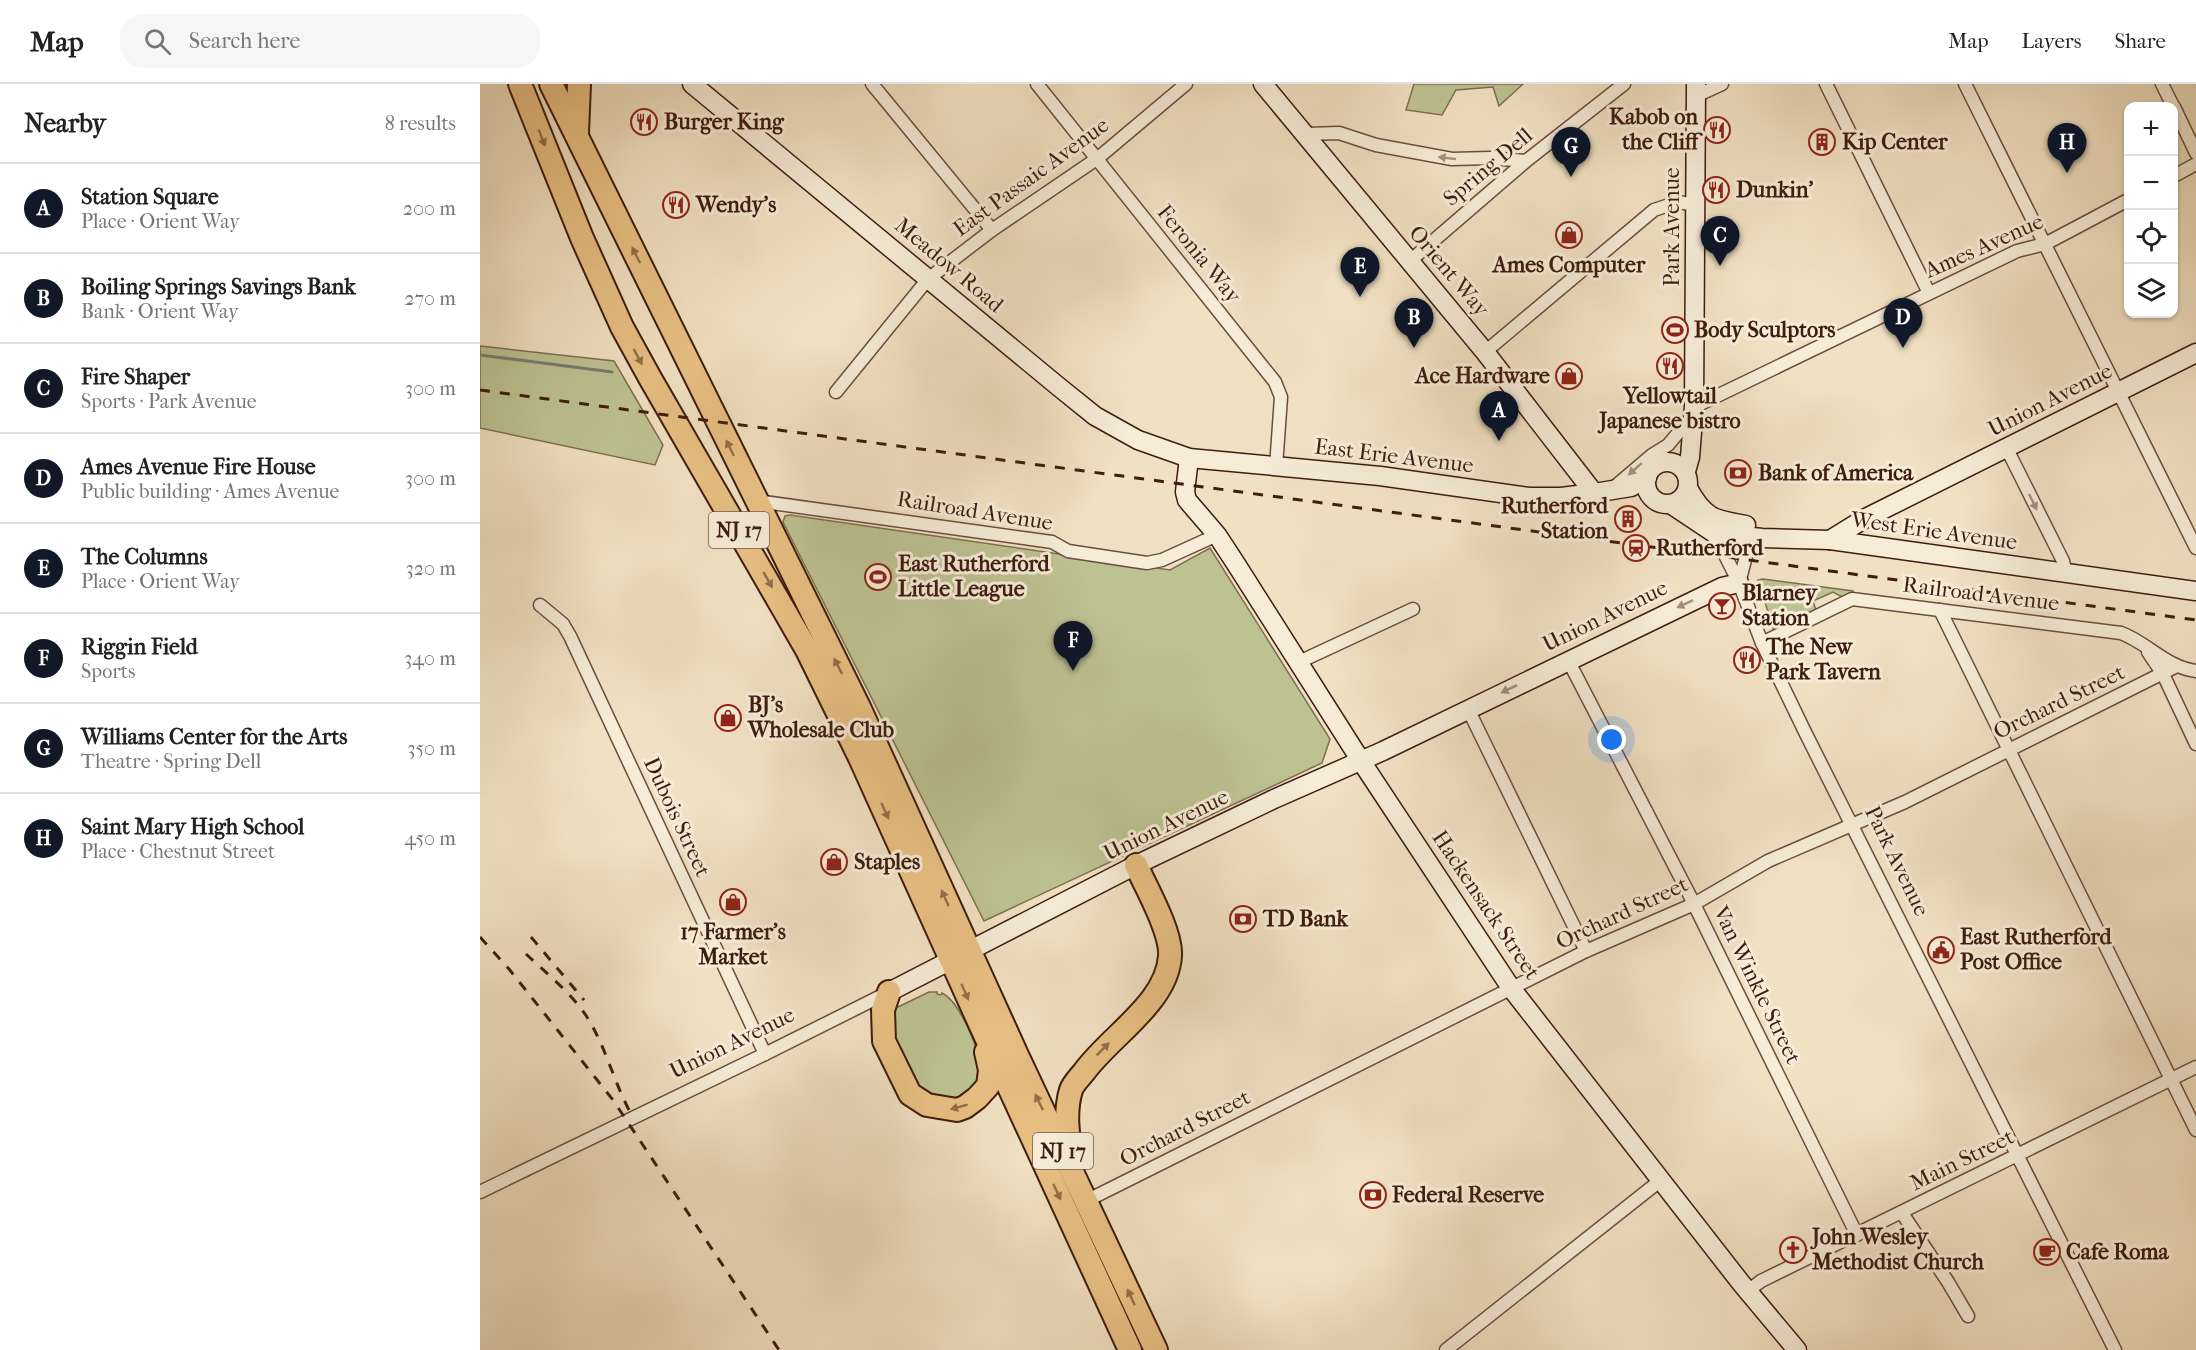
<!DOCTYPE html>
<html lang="en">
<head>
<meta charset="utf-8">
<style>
  body { margin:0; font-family:"IM FELL French Canon",serif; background:#f6f6f6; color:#222 }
  .controls { position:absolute; right:18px; top:18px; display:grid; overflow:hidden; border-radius:12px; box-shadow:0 2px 4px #0004 }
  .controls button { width:54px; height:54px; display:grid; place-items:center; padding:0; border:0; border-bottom:2px solid #e0e0e0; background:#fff; color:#222; font:30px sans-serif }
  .you { position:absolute; left:1132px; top:656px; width:21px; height:21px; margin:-15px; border:4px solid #fff; border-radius:50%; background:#1a73e8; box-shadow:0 0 0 9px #1a73e833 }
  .badge { display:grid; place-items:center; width:39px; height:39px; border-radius:50%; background:#111827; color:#fff; font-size:20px; font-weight:700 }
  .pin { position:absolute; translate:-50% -50px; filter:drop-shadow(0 2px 3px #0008) }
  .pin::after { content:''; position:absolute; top:32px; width:21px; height:18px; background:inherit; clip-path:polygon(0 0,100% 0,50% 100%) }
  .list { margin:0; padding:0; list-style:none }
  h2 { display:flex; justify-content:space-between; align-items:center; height:78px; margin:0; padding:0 24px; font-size:26px }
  h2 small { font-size:20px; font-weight:400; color:#767676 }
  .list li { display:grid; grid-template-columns:39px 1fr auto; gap:18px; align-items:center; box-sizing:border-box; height:90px; padding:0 24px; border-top:2px solid #e0e0e0 }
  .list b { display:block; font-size:22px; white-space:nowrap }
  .list p { margin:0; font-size:20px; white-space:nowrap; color:#767676 }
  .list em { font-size:20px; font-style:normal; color:#767676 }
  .icon { flex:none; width:33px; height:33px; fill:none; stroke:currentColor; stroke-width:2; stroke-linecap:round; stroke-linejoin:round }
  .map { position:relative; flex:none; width:1716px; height:1266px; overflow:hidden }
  header { display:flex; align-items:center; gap:36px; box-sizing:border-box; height:84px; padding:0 30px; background:#fff; border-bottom:2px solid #e0e0e0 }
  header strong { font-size:28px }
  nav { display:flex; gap:33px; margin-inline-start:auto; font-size:21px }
  .search { width:420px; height:54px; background:#f6f6f6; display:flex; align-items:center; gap:15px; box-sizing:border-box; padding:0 21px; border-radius:24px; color:#767676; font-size:22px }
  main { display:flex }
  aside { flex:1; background:#fff }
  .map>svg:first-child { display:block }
  .green { fill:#bdc292; stroke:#7e6f50; stroke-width:1.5 }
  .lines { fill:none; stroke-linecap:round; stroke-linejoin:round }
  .stream { stroke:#767d74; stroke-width:3 }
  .street-casing { stroke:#6b4d3c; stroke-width:15 }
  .secondary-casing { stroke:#3e1c0f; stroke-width:21 }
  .highway-casing { stroke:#3e1c0f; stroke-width:26 }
  .street { stroke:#f6ecd8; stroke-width:12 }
  .secondary { stroke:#f6ecd8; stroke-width:18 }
  .highway { stroke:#e8c082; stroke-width:22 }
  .rail { stroke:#3e1c0f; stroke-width:3; stroke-dasharray:10 10; stroke-linecap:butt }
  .oneway { fill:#936e48 }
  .oneway2 { fill:#a38e7e }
  .labels { text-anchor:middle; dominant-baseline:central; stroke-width:6; stroke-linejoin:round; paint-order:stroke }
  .shield { fill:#f6ecd8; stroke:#755a4b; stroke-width:1.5 }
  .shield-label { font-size:21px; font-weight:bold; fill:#3e1c0f }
  .poi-label { font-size:22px; font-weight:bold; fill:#3e1c0f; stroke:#f6ecd8; text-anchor:start }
  .street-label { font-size:22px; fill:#3e1c0f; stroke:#f6ecd8 }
</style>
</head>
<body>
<header>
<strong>Map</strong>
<div class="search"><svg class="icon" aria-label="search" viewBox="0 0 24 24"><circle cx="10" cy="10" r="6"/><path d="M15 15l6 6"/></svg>Search here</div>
<nav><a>Map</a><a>Layers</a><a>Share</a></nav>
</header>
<main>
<aside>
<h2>Nearby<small>8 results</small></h2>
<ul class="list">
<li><span class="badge">A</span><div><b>Station Square</b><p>Place · Orient Way</p></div><em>200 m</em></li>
<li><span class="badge">B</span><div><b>Boiling Springs Savings Bank</b><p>Bank · Orient Way</p></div><em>270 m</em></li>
<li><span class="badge">C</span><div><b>Fire Shaper</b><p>Sports · Park Avenue</p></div><em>300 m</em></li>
<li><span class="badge">D</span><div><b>Ames Avenue Fire House</b><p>Public building · Ames Avenue</p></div><em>300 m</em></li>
<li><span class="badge">E</span><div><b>The Columns</b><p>Place · Orient Way</p></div><em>320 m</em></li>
<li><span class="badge">F</span><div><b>Riggin Field</b><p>Sports</p></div><em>340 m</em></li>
<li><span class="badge">G</span><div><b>Williams Center for the Arts</b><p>Theatre · Spring Dell</p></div><em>350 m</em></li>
<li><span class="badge">H</span><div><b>Saint Mary High School</b><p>Place · Chestnut Street</p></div><em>450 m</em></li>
</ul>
</aside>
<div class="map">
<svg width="1716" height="1266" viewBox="0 0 1716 1266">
  <rect width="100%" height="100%" fill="#f1e1c3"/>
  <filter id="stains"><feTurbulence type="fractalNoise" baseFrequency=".00333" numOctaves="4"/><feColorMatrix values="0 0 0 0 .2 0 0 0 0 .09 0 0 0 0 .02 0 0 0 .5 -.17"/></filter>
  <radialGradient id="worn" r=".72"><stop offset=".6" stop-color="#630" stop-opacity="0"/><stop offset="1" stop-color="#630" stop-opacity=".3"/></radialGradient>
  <!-- green -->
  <g class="green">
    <polygon points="934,0 1043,0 1019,22 1013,3 976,6 962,31 926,26"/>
    <polygon points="0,262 134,277 183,361 175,381 0,344"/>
    <polygon points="310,431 690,486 730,464 850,655 842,679 504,837 303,438 305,432"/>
    <polygon points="1283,495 1373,507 1372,511 1364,514 1353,508 1333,517 1336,526 1294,547 1278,496"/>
    <path d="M449 908H457V910L461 911 462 909C479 917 496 959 499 977 500 982 499 990 498 995 495 1004 486 1010 479 1016L444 1013 410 952 412 928 418 923Z"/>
  </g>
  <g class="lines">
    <!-- stream -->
    <polyline class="stream" points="0,271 132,288"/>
    <defs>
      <g id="street">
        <polyline points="392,0 512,146"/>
        <polyline points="557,0 795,298 801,313 796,383"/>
        <polyline points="1346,0 1449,209"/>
        <polyline points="1485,0 1716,464"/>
        <polyline points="1682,0 1693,22"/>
        <polyline points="1216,12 1242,0"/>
        <polyline points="1694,23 1716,69"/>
        <polyline points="826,50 859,49 896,61 972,75 1010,74 1046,77"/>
        <polyline points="1694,92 1716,80"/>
        <polyline points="930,177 1046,77 1144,0"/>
        <polyline points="1005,268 1174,126 1198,118 1216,121"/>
        <polyline points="356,308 448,195 512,146 618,74 706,0"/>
        <polyline points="1214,323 1537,167 1565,160 1648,116"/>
        <polyline points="1527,365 1583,477 1586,490"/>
        <polyline points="1132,405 1172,371 1188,361 1209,336"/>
        <polyline points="277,417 572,458 588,467 667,479 682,476 737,451"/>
        <polyline points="1234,449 1259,499 1282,559 1325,648 1635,1266"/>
        <polyline points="1259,499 1271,453"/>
        <polyline points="60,521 83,540 90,552 285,970"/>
        <polyline points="1460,526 1716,1046"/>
        <path d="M1282 559 1372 515 1641 549C1668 559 1686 583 1716 587"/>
        <polyline points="1668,568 1683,590 1716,660"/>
        <polyline points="1088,576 1209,810 1377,1151"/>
        <polyline points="819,578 933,525"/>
        <polyline points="988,625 1106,867"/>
        <polyline points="0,1108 285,970 409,908"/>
        <polyline points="606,1117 1106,867 1214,820 1288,777 1425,718 1697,582"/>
        <polyline points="1422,1129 1468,1198 1488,1232"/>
        <polyline points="1268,1207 1281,1197 1716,983"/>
        <polyline points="966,1266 1181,1096"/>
      </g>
      <g id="secondary">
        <polyline points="212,0 579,303 615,332 658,356 709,374 900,392 1049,413 1081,413 1114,409 1151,403 1167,394"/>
        <polyline points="783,0 1005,268 1114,409"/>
        <polyline points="709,374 705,408 707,416 737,451 756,480 881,677 1031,904 1261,1199 1317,1266"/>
        <circle cx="1187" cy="399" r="21"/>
        <polyline points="1206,387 1210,373 1214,323 1216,0"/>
        <path d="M1208 404C1224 434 1234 436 1266 441"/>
        <polyline points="1192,421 1234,449 1282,454 1350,456 1716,507"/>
        <polyline points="1350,456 1384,435 1716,269"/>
        <polyline points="409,908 656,781 794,715 903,667 1242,503 1259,499"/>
      </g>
      <g id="highway">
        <polyline points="40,0 102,154 142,243 170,294 327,566 380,674 500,940 650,1266"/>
        <polyline points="71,0 379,623 537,971 676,1266"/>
        <polyline points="97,49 99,0"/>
        <polyline points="409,908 403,926 404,957 430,1010 447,1021 477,1026 485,1023 497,1014 508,1002 510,986 506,968"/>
        <path d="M591 1070C587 1051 585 1025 591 1006 593 1000 600 993 604 988 631 951 687 919 690 872 692 849 666 803 656 781"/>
      </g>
    </defs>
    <!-- street casing -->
    <use href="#street" class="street-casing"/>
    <!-- secondary casing -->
    <use href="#secondary" class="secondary-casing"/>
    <!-- highway casing -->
    <use href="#highway" class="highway-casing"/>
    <!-- street -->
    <use href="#street" class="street"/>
    <!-- secondary -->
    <use href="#secondary" class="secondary"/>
    <!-- highway -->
    <use href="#highway" class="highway"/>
    <!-- rail -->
    <g class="rail">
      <polyline points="0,306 1716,536"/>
      <polyline points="0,853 29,885 133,1016 299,1266"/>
      <polyline points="51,853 104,916"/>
      <path d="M46 870C66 889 90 908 105 930 125 960 133 996 150 1028"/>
    </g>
  </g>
  <!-- one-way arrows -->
  <defs><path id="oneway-solid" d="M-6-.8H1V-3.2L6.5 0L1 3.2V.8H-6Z" transform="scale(1.5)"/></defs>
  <g class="oneway">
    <use href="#oneway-solid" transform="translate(62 54) rotate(68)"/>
    <use href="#oneway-solid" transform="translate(156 171) rotate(-117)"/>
    <use href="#oneway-solid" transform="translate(158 273) rotate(62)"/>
    <use href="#oneway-solid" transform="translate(250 364) rotate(-116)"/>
    <use href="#oneway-solid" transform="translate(288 496) rotate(60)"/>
    <use href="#oneway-solid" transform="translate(358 582) rotate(-117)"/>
    <use href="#oneway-solid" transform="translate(405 727) rotate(65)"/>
    <use href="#oneway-solid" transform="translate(465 814) rotate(-114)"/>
    <use href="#oneway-solid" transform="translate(485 908) rotate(66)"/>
    <use href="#oneway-solid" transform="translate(623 965) rotate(-45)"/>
    <use href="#oneway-solid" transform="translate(559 1018) rotate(-116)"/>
    <use href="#oneway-solid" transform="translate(479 1023) rotate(165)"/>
    <use href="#oneway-solid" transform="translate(577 1108) rotate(65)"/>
    <use href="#oneway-solid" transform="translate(651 1213) rotate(-115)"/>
  </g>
  <g class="oneway2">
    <use href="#oneway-solid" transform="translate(967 74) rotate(-173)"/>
    <use href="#oneway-solid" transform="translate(1155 385) rotate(139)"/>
    <use href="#oneway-solid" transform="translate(1553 418) rotate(64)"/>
    <use href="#oneway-solid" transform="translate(1205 520) rotate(155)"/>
    <use href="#oneway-solid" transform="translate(1029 605) rotate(154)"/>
  </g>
  <!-- icons -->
  <defs>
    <symbol id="restaurant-ring" viewBox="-11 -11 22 22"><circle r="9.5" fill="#f6ecd8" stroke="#8f2418" stroke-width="1.5"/><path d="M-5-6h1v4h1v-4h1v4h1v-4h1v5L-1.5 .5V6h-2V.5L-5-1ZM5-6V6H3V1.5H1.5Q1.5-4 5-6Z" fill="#8f2418"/></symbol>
    <symbol id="building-ring" viewBox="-11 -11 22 22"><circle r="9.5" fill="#f6ecd8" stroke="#8f2418" stroke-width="1.5"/><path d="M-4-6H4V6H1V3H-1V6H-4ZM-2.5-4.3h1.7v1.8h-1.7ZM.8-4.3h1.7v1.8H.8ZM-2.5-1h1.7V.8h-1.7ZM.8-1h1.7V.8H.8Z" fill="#8f2418"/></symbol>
    <symbol id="shop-ring" viewBox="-11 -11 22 22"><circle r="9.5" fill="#f6ecd8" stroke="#8f2418" stroke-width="1.5"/><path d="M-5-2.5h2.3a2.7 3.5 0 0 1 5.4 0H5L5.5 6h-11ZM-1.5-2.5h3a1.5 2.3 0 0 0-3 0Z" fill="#8f2418"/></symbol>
    <symbol id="stadium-ring" viewBox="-11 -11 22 22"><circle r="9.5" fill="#f6ecd8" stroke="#8f2418" stroke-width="1.5"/><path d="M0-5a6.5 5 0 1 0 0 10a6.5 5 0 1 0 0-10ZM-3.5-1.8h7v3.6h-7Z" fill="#8f2418"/></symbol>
    <symbol id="bank-ring" viewBox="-11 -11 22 22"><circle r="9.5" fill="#f6ecd8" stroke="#8f2418" stroke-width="1.5"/><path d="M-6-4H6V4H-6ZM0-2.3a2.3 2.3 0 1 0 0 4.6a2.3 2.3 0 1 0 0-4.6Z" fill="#8f2418"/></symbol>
    <symbol id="station-ring" viewBox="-11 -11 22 22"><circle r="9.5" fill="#f6ecd8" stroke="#8f2418" stroke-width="1.5"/><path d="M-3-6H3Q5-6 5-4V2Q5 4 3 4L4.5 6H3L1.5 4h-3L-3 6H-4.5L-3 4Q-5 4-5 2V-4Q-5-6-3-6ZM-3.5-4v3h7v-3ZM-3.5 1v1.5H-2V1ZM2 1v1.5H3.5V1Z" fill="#8f2418"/></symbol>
    <symbol id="bar-ring" viewBox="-11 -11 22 22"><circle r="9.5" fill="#f6ecd8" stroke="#8f2418" stroke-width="1.5"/><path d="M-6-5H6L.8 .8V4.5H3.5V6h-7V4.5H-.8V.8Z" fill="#8f2418"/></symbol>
    <symbol id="civic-ring" viewBox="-11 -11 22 22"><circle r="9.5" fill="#f6ecd8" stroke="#8f2418" stroke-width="1.5"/><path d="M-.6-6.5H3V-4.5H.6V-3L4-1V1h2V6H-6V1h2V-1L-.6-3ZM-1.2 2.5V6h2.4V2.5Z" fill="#8f2418"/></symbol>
    <symbol id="church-ring" viewBox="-11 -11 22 22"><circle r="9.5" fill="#f6ecd8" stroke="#8f2418" stroke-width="1.5"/><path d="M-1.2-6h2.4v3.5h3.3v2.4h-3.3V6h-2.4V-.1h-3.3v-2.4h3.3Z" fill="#8f2418"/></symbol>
    <symbol id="cafe-ring" viewBox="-11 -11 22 22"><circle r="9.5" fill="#f6ecd8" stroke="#8f2418" stroke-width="1.5"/><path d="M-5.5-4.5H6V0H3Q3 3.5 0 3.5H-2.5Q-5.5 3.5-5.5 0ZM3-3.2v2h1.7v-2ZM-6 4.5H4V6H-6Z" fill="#8f2418"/></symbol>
  </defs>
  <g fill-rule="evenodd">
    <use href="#restaurant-ring" x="149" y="23" width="30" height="30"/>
    <use href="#restaurant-ring" x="1222" y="31" width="30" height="30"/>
    <use href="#building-ring" x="1327" y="43" width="30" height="30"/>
    <use href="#restaurant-ring" x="1221" y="91" width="30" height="30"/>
    <use href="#restaurant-ring" x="181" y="106" width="30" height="30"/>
    <use href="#shop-ring" x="1074" y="136" width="30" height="30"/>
    <use href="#stadium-ring" x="1180" y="231" width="30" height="30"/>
    <use href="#restaurant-ring" x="1175" y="267" width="30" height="30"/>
    <use href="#shop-ring" x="1074" y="277" width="30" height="30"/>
    <use href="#bank-ring" x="1243" y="374" width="30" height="30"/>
    <use href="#building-ring" x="1133" y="420" width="30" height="30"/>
    <use href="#station-ring" x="1141" y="449" width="30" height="30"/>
    <use href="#stadium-ring" x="383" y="478" width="30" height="30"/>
    <use href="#bar-ring" x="1227" y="507" width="30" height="30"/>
    <use href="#restaurant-ring" x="1252" y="561" width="30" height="30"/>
    <use href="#shop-ring" x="233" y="619" width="30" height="30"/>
    <use href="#shop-ring" x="339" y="763" width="30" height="30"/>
    <use href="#shop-ring" x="238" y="803" width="30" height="30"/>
    <use href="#bank-ring" x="748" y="820" width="30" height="30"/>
    <use href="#civic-ring" x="1446" y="851" width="30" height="30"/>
    <use href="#bank-ring" x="878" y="1096" width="30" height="30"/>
    <use href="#church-ring" x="1298" y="1151" width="30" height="30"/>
    <use href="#cafe-ring" x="1552" y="1153" width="30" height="30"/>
  </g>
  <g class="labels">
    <!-- shield labels -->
    <g class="shield">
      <rect x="229" y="428" width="60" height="36" rx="4.5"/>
      <rect x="553" y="1049" width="60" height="36" rx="4.5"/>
    </g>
    <g class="shield-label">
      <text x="259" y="446">NJ 17</text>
      <text x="583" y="1067">NJ 17</text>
    </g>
    <!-- poi labels -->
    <g class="poi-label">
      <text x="1218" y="33" text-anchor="end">Kabob on<tspan x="1218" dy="25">the Cliff</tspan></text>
      <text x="184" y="38">Burger King</text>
      <text x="1362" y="58">Kip Center</text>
      <text x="1256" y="106">Dunkin'</text>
      <text x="216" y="121">Wendy's</text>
      <text x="1089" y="181" text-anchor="middle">Ames Computer</text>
      <text x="1214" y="246">Body Sculptors</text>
      <text x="1070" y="292" text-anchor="end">Ace Hardware</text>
      <text x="1190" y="312" text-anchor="middle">Yellowtail<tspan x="1190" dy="25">Japanese bistro</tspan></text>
      <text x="1278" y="389">Bank of America</text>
      <text x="1128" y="422" text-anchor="end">Rutherford<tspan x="1128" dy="25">Station</tspan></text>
      <text x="1176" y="464">Rutherford</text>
      <text x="418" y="480">East Rutherford<tspan x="418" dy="25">Little League</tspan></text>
      <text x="1262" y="509">Blarney<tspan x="1262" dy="25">Station</tspan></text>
      <text x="1286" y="563">The New<tspan x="1286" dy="25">Park Tavern</tspan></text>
      <text x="268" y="621">BJ's<tspan x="268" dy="25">Wholesale Club</tspan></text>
      <text x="374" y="778">Staples</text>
      <text x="783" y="835">TD Bank</text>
      <text x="253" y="848" text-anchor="middle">17 Farmer's<tspan x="253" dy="25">Market</tspan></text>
      <text x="1480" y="853">East Rutherford<tspan x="1480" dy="25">Post Office</tspan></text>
      <text x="912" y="1111">Federal Reserve</text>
      <text x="1332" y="1153">John Wesley<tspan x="1332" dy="25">Methodist Church</tspan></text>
      <text x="1586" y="1168">Cafe Roma</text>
    </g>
    <!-- street labels -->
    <g class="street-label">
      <text transform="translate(1008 83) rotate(-40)">Spring Dell</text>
      <text transform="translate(551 93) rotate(-36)">East Passaic Avenue</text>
      <text transform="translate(1192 143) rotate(-90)">Park Avenue</text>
      <text transform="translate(1504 162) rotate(-24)">Ames Avenue</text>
      <text transform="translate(719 170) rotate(51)">Feronia Way</text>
      <text transform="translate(469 181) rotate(40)">Meadow Road</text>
      <text transform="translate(969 187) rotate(50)">Orient Way</text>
      <text transform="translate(1570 316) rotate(-27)">Union Avenue</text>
      <text transform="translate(914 372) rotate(7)">East Erie Avenue</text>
      <text transform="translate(495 427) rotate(9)">Railroad Avenue</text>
      <text transform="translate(1454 447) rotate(8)">West Erie Avenue</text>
      <text transform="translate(1501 510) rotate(7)">Railroad Avenue</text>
      <text transform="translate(1125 532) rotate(-26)">Union Avenue</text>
      <text transform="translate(1579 618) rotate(-26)">Orchard Street</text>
      <text transform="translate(197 733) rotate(65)">Dubois Street</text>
      <text transform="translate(686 741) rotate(-26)">Union Avenue</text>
      <text transform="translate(1417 777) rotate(64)">Park Avenue</text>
      <text transform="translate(1006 821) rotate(56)">Hackensack Street</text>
      <text transform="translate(1142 829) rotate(-25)">Orchard Street</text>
      <text transform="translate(1277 901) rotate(64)">Van Winkle Street</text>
      <text transform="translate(252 959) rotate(-26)">Union Avenue</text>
      <text transform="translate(705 1044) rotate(-27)">Orchard Street</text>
      <text transform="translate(1482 1076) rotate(-26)">Main Street</text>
    </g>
  </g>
  <rect width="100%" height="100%" filter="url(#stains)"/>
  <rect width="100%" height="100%" fill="url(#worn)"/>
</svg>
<div class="controls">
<button>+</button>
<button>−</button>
<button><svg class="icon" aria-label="locate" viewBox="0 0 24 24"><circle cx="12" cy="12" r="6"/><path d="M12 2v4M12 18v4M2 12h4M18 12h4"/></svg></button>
<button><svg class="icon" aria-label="layers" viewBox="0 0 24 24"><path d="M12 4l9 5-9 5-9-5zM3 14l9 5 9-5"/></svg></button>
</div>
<div class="you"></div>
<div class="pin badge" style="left:1019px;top:357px">A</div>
<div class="pin badge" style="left:934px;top:264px">B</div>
<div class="pin badge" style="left:1240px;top:182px">C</div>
<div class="pin badge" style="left:1423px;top:264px">D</div>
<div class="pin badge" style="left:880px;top:213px">E</div>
<div class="pin badge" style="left:593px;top:587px">F</div>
<div class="pin badge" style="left:1091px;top:93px">G</div>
<div class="pin badge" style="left:1587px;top:89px">H</div>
</div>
</main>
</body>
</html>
